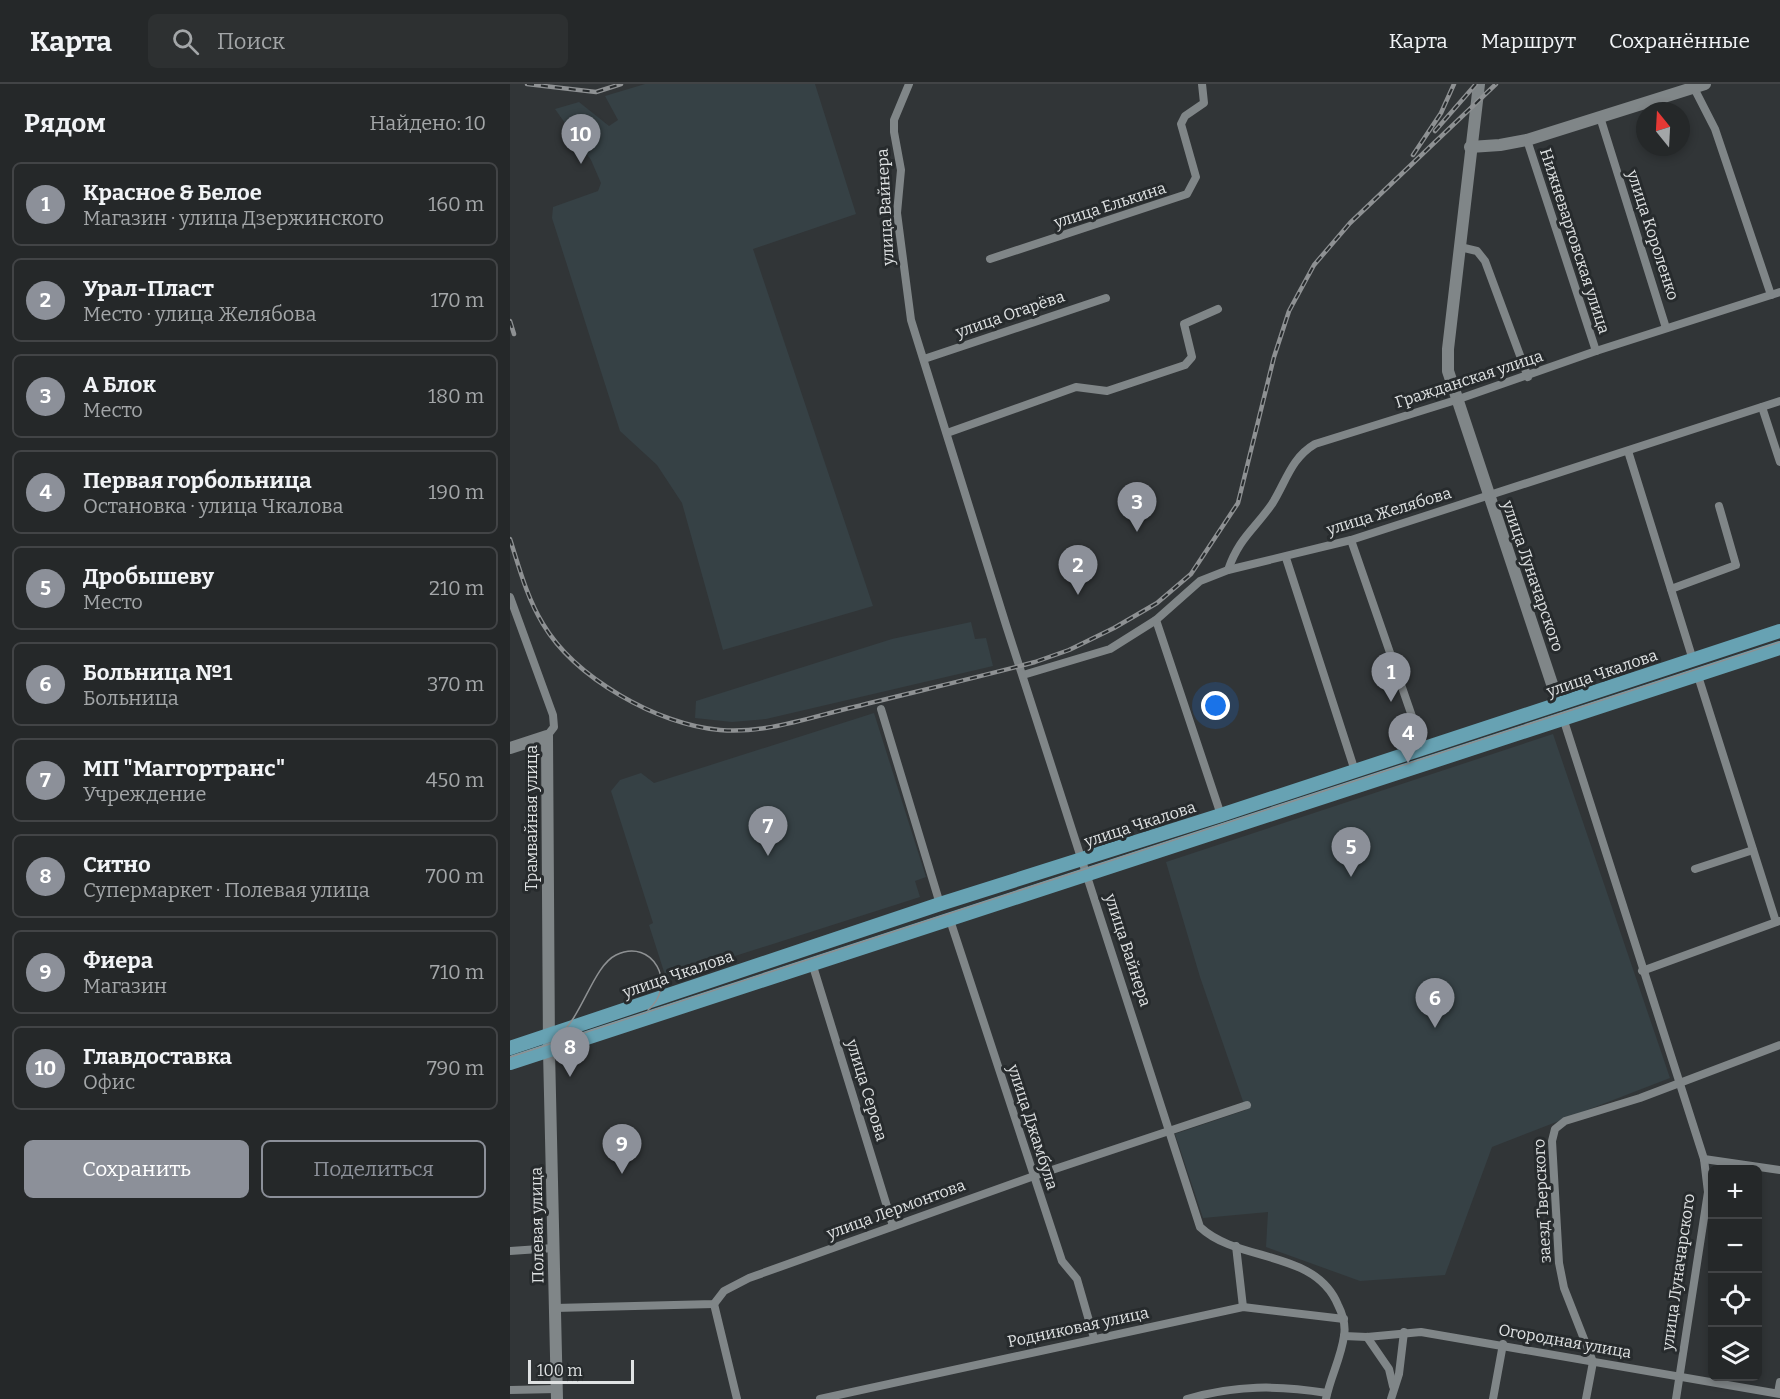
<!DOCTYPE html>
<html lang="ru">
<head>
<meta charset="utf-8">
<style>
  body { margin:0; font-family:Bitter,serif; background:#2d3031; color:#f1f3f6 }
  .controls { position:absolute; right:18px; bottom:18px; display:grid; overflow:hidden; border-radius:9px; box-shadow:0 3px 9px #0003 }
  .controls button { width:54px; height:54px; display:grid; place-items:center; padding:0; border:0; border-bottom:2px solid #424446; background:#252829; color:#f1f3f6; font:30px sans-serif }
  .compass { position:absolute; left:1126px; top:18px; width:54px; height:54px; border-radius:50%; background:#252829; box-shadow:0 3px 9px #0003; rotate:342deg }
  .scale { position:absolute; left:18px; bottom:15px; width:106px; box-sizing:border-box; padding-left:6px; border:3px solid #dfe2e3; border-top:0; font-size:16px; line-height:21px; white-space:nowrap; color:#dfe2e3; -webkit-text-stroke:4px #272b2d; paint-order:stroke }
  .you { position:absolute; left:706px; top:622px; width:21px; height:21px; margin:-15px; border:4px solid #fff; border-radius:50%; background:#1a73e8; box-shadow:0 0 0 9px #1a73e833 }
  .badge { display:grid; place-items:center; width:39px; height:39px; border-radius:50%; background:#8c9099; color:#fff; font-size:20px; font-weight:700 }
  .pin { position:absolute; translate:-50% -50px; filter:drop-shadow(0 2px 3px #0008) }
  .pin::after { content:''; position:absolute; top:32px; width:21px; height:18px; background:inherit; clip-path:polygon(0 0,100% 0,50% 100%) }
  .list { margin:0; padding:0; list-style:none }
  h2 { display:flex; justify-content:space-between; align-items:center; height:78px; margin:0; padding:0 24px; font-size:26px }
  h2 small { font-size:20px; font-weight:400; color:#a3a6a8 }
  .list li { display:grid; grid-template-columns:39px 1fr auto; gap:18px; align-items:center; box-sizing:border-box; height:84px; margin:0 12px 12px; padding:0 12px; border:2px solid #424446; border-radius:9px }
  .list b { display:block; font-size:22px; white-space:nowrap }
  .list p { margin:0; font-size:20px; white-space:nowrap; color:#a3a6a8 }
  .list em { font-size:20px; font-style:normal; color:#a3a6a8 }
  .actions { display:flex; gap:12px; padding:18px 24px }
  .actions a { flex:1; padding:14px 0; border:2px solid #8c9099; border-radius:9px; text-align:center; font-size:21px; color:#8c9099 }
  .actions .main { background:#8c9099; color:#fff }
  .icon { flex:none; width:33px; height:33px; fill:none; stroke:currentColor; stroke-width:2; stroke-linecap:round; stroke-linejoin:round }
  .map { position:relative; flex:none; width:1270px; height:1315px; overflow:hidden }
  header { display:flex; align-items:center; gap:36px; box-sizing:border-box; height:84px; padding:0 30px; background:#252829; border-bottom:2px solid #424446 }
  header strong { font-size:28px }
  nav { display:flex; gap:33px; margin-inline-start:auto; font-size:21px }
  .search { width:420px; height:54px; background:#2d3031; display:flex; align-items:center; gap:15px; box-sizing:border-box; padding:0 21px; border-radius:9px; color:#a3a6a8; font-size:22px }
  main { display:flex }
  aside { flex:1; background:#252829 }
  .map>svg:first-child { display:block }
  .built { fill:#364145 }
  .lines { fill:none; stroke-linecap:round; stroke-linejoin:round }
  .street { stroke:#808688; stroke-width:8 }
  .secondary { stroke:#808688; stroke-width:12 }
  .primary { stroke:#67a2b3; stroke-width:14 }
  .tram { stroke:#8e9193; stroke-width:1.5 }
  .rail-casing { stroke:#8e9193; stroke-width:4.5 }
  .rail { stroke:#272b2d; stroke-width:2; stroke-dasharray:7; stroke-linecap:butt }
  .labels { text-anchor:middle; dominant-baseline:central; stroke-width:6; stroke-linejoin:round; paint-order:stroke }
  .street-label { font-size:16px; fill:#dfe2e3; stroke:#272b2d }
</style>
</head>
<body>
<header>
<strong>Карта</strong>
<div class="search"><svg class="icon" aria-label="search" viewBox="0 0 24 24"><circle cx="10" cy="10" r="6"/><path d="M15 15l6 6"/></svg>Поиск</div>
<nav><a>Карта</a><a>Маршрут</a><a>Сохранённые</a></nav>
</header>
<main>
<aside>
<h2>Рядом<small>Найдено: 10</small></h2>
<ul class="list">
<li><span class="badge">1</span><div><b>Красное &amp; Белое</b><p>Магазин · улица Дзержинского</p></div><em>160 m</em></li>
<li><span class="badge">2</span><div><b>Урал-Пласт</b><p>Место · улица Желябова</p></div><em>170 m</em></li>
<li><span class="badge">3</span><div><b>А Блок</b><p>Место</p></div><em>180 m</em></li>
<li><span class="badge">4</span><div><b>Первая горбольница</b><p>Остановка · улица Чкалова</p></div><em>190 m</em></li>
<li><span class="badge">5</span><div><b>Дробышеву</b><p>Место</p></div><em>210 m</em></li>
<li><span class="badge">6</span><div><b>Больница №1</b><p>Больница</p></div><em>370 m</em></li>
<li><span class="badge">7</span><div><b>МП &quot;Маггортранс&quot;</b><p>Учреждение</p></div><em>450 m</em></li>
<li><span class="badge">8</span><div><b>Ситно</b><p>Супермаркет · Полевая улица</p></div><em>700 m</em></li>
<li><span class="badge">9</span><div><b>Фиера</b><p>Магазин</p></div><em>710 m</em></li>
<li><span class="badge">10</span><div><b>Главдоставка</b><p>Офис</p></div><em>790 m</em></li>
</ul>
<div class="actions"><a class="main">Сохранить</a><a>Поделиться</a></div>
</aside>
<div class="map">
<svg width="1270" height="1315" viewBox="0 0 1270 1315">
  <rect width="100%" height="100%" fill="#313537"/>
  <!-- built -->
  <g class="built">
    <polygon points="135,0 305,0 346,130 243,165 363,522 213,566 172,419 147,381 110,347 42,134 43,123 88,107 91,99 81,76 45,25 69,18 99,42 108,36 95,12"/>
    <polygon points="461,538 465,555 476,554 483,582 256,635 222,638 185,634 186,617 382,555"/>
    <polygon points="364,629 416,793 405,797 410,813 156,894 139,841 143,839 101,707 110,696 131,689 144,699"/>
    <polygon points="1043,650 1160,994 982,1063 935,1191 850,1197 756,1163 758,1128 693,1134 665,1050 736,1026 690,893 656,778"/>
  </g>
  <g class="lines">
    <!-- street -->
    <g class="street">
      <path d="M399 0 384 36V48L391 86 387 129 401 236 496 541 690 1143C728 1179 805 1165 828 1221 833 1231 836 1241 834 1252 831 1274 820 1294 816 1315"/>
      <polyline points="1184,4 1205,45 1261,211"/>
      <polyline points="1090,33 1156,244"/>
      <polyline points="1017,56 1086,267"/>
      <polyline points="950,163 967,167 975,177 1018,293"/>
      <polyline points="480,175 677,110 686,93 671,40 675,32 694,19 692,0"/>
      <polyline points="414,275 596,214"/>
      <polyline points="1252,323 1270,378"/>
      <polyline points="437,349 566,303 597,307 675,281 682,273 674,240 708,225"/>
      <polyline points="1118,367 1183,576"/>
      <polyline points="841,456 913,664"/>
      <polyline points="776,474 845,687"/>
      <path d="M718 486C729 454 744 446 762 420 776 398 781 374 805 360L946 316 1086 267 1270 208"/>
      <polyline points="1161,505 1226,481 1209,422"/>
      <polyline points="0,513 43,631 44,643 37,652"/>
      <polyline points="646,536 711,731"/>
      <polyline points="513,591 600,565 646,536 690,497 718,486 841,456 1270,317"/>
      <polyline points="1188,592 1266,838"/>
      <polyline points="371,625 430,820"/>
      <polyline points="1054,637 1194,1075 1198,1108 1166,1315"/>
      <polyline points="1185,785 1243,766"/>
      <polyline points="440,836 552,1177 567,1195 584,1254"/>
      <polyline points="302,879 383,1142"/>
      <polyline points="1132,887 1269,837"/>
      <polyline points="1194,1075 1270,1086"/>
      <polyline points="726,1162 733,1223"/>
      <polyline points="0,1167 44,1164"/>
      <polyline points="204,1220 227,1315"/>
      <polyline points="45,1224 204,1220 214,1207 239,1194 524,1092 737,1021"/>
      <polyline points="834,1252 857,1253 911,1248 1270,1310"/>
      <polyline points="857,1253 879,1285 883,1302"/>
      <polyline points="0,1306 47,1305"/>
      <polyline points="1268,1309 1270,1298"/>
      <polyline points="310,1315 733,1223 834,1235"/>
      <path d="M677 1315C726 1301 768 1301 817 1309"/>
      <polyline points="881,1315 889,1290 894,1248"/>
      <polyline points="983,1315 993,1260"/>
      <polyline points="1076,1315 1083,1278 1054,1204 1049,1179 1042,1057 1045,1045 1055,1037 1130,1014 1270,961"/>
    </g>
    <!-- secondary -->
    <g class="secondary">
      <polyline points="969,0 938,265 938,287 1049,621"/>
      <polyline points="960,63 990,61 1017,56 1195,0"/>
      <polyline points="0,664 37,652 39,967 47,1315"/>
    </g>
    <!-- primary -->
    <g class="primary">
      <polyline points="0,964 430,820 711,731 1270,547"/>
      <polyline points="0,979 1270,564"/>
    </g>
    <!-- tram -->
    <g class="tram">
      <path d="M48 952C72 934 83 882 106 871 143 853 168 901 138 926"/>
      <polyline points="0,973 1270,558"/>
    </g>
    <defs>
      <g id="rail">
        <polyline points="17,0 86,8 111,0"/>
        <polyline points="925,47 966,0"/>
        <polyline points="903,71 931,29 944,0"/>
        <polyline points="0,237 4,250"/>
        <path d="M0 455C9 483 17 514 33 540 65 594 148 641 210 646 255 650 301 633 344 623 404 608 465 594 525 578L559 566 604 544 647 519 681 490 728 419 764 273 779 227 804 181 840 139 986 0"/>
      </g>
    </defs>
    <!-- rail casing -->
    <use href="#rail" class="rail-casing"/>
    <!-- rail -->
    <use href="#rail" class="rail"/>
  </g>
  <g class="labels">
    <!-- street labels -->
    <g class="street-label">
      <text transform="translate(600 121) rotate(-18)">улица Елькина</text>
      <text transform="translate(375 123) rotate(-93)">улица Вайнера</text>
      <text transform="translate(1143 151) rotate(72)">улица Короленко</text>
      <text transform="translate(1065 157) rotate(72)">Нижневартовская улица</text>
      <text transform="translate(500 230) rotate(-19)">улица Огарёва</text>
      <text transform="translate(959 295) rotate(-18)">Гражданская улица</text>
      <text transform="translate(879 427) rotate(-17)">улица Желябова</text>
      <text transform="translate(1023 492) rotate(71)">улица Луначарского</text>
      <text transform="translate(1092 589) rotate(-19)">улица Чкалова</text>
      <text transform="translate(21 734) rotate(-90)">Трамвайная улица</text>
      <text transform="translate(630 740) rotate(-18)">улица Чкалова</text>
      <text transform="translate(618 866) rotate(72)">улица Вайнера</text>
      <text transform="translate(168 890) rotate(-19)">улица Чкалова</text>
      <text transform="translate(357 1006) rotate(73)">улица Серова</text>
      <text transform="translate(523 1043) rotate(72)">улица Джамбула</text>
      <text transform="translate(1032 1117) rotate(-93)">заезд Тверского</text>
      <text transform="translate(386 1125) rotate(-20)">улица Лермонтова</text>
      <text transform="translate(27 1141) rotate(-91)">Полевая улица</text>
      <text transform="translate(1168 1188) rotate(-82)">улица Луначарского</text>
      <text transform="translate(568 1243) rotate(-12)">Родниковая улица</text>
      <text transform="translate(1055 1257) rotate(10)">Огородная улица</text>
    </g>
  </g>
</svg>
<div class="controls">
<button>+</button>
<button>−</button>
<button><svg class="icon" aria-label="locate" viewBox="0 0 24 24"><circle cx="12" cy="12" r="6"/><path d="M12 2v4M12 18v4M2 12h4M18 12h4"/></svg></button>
<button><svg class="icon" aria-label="layers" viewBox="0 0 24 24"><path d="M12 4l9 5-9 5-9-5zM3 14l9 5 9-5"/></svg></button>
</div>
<svg class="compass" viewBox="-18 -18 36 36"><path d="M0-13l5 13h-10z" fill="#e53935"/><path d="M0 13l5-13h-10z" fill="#a3a6a8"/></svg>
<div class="scale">100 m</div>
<div class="you"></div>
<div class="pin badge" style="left:881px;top:618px">1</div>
<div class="pin badge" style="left:568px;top:511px">2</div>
<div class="pin badge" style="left:627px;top:448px">3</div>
<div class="pin badge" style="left:898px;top:679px">4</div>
<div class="pin badge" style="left:841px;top:793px">5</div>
<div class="pin badge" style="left:925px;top:944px">6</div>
<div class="pin badge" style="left:258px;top:772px">7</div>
<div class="pin badge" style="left:60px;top:993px">8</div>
<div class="pin badge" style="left:112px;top:1090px">9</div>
<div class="pin badge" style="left:71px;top:80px">10</div>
</div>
</main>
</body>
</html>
